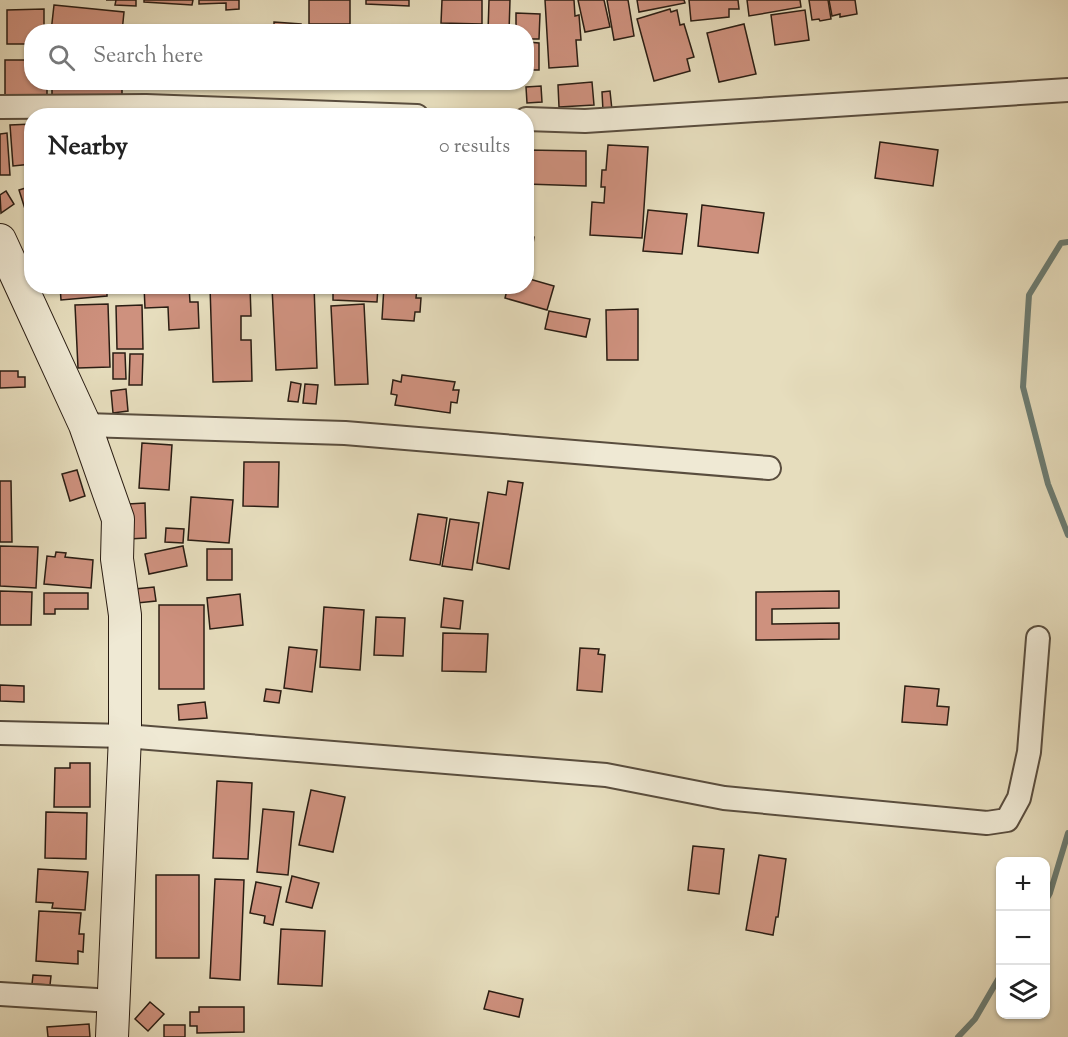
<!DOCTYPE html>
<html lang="en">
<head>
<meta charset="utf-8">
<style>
  body { margin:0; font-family:"Sorts Mill Goudy",serif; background:#f2f2f2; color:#222 }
  .controls { position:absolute; right:18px; bottom:18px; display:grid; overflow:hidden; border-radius:12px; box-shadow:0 2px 4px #0004 }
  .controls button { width:54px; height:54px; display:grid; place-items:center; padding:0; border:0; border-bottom:2px solid #e0e0e0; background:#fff; color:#222; font:30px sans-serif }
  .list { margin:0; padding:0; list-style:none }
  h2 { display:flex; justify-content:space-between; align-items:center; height:78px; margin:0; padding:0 24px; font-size:26px }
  h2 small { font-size:20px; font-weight:400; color:#767676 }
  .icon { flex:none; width:33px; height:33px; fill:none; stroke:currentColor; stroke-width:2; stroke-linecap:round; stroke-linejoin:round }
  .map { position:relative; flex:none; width:1068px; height:1037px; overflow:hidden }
  .search { position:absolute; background:#fff; box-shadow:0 2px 4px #0004; left:24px; top:24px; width:510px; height:66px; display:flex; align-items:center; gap:15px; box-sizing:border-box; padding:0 21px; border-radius:24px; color:#767676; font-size:22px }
  .panel { position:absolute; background:#fff; box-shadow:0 2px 4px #0004; left:24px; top:108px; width:510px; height:186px; border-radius:24px }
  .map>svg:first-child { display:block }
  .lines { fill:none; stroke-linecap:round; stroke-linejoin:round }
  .stream { stroke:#6b7c73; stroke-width:6 }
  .building { fill:#ce917e; stroke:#2a1d13; stroke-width:1.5 }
  .street-casing { stroke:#594d3e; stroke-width:26 }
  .secondary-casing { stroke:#2a1d13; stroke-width:34 }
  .street { stroke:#efe9d4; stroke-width:22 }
  .secondary { stroke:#efe9d4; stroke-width:32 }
</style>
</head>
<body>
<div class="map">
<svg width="1068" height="1037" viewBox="0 0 1068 1037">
  <rect width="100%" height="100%" fill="#e6ddbd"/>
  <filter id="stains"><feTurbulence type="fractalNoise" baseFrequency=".00333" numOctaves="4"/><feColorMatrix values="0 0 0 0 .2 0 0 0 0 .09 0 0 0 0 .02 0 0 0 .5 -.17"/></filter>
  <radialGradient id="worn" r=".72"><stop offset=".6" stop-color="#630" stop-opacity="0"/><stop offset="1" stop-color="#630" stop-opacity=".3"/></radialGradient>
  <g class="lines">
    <!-- stream -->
    <g class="stream">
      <polyline points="1068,242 1061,243 1029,295 1023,387 1048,484 1068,535"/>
      <polyline points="1046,900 1050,893 1068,833"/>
      <polyline points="958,1037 975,1019 1000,976"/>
    </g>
  </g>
  <!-- building -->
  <g class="building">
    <polygon points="106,0 136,0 136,6 115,5 116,0"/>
    <polygon points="144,0 193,0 192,5 144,2"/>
    <polygon points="199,0 239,0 239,9 226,10 226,3 199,4"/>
    <rect x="309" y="0" width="41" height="24"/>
    <polygon points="366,0 409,0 409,6 366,4"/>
    <polygon points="442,0 482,0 482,24 441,23"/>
    <polygon points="489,0 510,0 509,32 488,32"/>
    <polygon points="545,0 574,0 575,16 579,15 581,40 576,40 578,66 549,68"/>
    <polygon points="578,0 604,0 610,27 585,32"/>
    <polygon points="607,0 628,0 634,36 614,40"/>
    <polygon points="637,0 684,0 685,3 639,12"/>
    <polygon points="689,0 738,0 739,9 729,9 729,17 691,21"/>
    <polygon points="747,0 800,0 801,7 749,16"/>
    <polygon points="809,0 828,0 831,19 820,21 819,19 812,20"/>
    <polygon points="829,0 855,0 857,14 840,17 840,14 832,16"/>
    <polygon points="54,5 124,12 122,32 51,32"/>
    <polygon points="44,9 44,32 32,32 32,44 7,44 7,10"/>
    <polygon points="670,9 671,12 677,10 680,25 684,24 694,57 687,59 690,71 654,81 637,19"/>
    <polygon points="805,10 809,40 775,45 771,15"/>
    <polygon points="516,13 540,14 539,39 526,39 526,32 516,32"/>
    <polygon points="274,22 301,24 300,32 274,32"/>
    <polygon points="744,24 756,74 719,82 707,33"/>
    <polygon points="526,42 539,43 539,70 526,70"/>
    <polygon points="5,60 32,60 32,82 47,82 47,96 5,97"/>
    <polygon points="52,82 122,82 122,97 52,96"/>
    <polygon points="592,82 594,105 559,107 558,85"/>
    <polygon points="541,86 542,102 527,103 526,87"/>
    <polygon points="610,91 612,110 603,111 602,92"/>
    <polygon points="32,124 32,164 13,166 10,125"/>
    <polygon points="7,133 10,175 0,175 0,134"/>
    <polygon points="880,142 938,150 933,186 875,178"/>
    <polygon points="608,145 648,147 642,238 590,235 592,202 604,203 605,187 601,187 602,170 606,170"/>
    <polygon points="526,150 586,151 586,186 526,184"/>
    <polygon points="32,186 32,231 19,190"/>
    <polygon points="6,191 14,204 1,213 0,195"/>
    <polygon points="702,205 764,213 758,253 698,246"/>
    <polygon points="648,210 687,214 682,254 643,251"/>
    <polygon points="526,235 534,237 530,264 526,264"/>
    <polygon points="526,278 554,286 547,310 505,298 508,286 526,286"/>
    <polygon points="60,286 107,286 107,296 61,300"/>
    <polygon points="109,286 141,286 142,289 109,292"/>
    <polygon points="144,286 189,286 190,302 198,302 199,328 169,330 168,307 145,308"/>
    <polygon points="210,286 250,286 251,316 241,316 241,340 251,340 252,381 213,382"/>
    <polygon points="314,286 317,368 276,370 272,287"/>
    <polygon points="333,286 378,286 377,302 333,300"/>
    <polygon points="384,286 417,287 416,298 421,298 420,312 415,312 414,321 382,319"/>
    <polygon points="108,304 110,367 78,368 75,305"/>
    <polygon points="364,304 368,384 335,385 331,306"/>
    <polygon points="142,305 143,349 117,349 116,306"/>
    <polygon points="638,309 638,360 607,360 606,310"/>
    <polygon points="549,311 590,319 586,337 545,329"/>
    <polygon points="113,353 125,353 126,379 113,379"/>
    <polygon points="130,354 143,354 142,385 129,385"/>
    <polygon points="0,371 18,371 18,377 25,377 25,387 0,388"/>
    <polygon points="402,375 455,382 453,390 459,390 457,403 451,402 450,413 395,405 397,395 391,394 393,380 401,382"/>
    <polygon points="291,382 301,384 298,402 288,401"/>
    <polygon points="305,384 318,385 316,404 303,403"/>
    <polygon points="126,389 128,411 113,413 111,391"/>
    <polygon points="142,443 172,445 169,490 139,488"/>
    <polygon points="244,462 279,462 278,507 243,506"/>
    <polygon points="77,470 85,496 70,501 62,474"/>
    <polygon points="0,481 11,481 12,542 0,542"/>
    <polygon points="508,481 523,483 509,569 477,563 488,492 506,495"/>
    <polygon points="191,497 233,500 229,543 188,540"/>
    <polygon points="145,503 146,538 129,539 128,504"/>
    <polygon points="418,514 447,518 440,565 410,560"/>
    <polygon points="450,519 479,523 472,570 442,566"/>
    <polygon points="166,528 184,529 183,543 165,542"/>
    <polygon points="0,546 38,547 36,588 0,586"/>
    <polygon points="183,546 187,566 149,574 145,554"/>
    <rect x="207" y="549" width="25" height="31"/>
    <polygon points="56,552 66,553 65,557 93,560 91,588 44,584 47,556 55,557"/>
    <polygon points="154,587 156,601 137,603 135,589"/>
    <polygon points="0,591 32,592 31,625 0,625"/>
    <polygon points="839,591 839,608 772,609 772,624 839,623 839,639 756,640 756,592"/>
    <polygon points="44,593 88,593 88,609 55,609 55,614 44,614"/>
    <polygon points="240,594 243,625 210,629 207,598"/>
    <polygon points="444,598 463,601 460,629 441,627"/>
    <rect x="159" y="605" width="45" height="84"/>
    <polygon points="324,607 364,610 360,670 320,667"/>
    <polygon points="376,617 405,618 403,656 374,655"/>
    <polygon points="443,633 488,634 486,672 442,671"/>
    <polygon points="289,647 317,650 312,692 284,688"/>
    <polygon points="580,648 599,649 598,654 605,655 602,692 577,690"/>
    <polygon points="0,685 24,686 24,702 0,701"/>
    <polygon points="905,686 939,689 937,706 949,707 947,725 902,722"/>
    <polygon points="266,689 281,691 279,703 264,701"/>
    <polygon points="205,702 207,718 179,720 178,705"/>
    <polygon points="70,763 90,763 90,807 54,807 55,768 70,768"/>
    <polygon points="217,781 252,783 248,859 213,858"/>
    <polygon points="311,790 345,797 333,852 299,845"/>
    <polygon points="263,809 294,812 288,875 257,872"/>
    <polygon points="46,812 87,813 86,859 45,858"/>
    <polygon points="693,846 724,849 719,894 688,890"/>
    <polygon points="759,855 786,859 778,917 776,917 773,935 746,930"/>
    <polygon points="38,869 88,872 85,910 52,908 53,903 36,902"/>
    <rect x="156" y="875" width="43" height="83"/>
    <polygon points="292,876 319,883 312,908 286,902"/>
    <polygon points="215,879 244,880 240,980 210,978"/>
    <polygon points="256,882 281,887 273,925 264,923 265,916 250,913"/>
    <polygon points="39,911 81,913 79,934 84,934 83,952 78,951 78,964 36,961"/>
    <polygon points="281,929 325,931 322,986 278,984"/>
    <polygon points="33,975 51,976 50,985 32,984"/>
    <polygon points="489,991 523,999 519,1017 484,1009"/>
    <polygon points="150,1002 164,1014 148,1031 135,1019"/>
    <polygon points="199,1007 244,1007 244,1032 197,1033 197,1026 190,1026 190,1012 199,1012"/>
    <polygon points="89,1024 90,1037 48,1037 47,1027"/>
    <rect x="164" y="1025" width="21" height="12"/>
  </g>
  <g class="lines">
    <defs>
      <g id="street">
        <polyline points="0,107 146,106 417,116"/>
        <polyline points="526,119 585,121 1068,90"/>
        <polyline points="85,425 345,433 769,468"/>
        <polyline points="0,733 125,736 606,775 724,798 987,823 1007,820 1019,798 1029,752 1038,638"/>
        <polyline points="0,994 112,1001"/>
      </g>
      <polyline id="secondary" points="0,240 85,425 118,519 117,559 125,615 125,736 112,1037"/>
    </defs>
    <!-- street casing -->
    <use href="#street" class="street-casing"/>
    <!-- secondary casing -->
    <use href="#secondary" class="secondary-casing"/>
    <!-- street -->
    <use href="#street" class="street"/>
    <!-- secondary -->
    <use href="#secondary" class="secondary"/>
  </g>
  <rect width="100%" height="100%" filter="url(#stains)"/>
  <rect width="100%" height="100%" fill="url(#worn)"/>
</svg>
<div class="controls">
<button>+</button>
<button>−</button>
<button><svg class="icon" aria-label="layers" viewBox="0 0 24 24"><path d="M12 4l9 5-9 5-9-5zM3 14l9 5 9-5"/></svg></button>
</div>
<div class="search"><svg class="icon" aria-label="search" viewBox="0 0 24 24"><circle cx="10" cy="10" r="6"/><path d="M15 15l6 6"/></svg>Search here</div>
<section class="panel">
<h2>Nearby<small>0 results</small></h2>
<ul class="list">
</ul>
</section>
</div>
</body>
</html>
